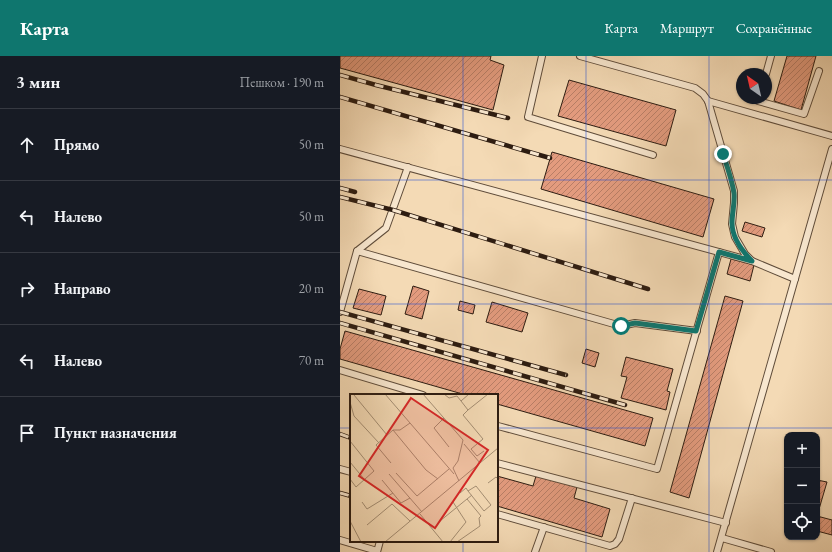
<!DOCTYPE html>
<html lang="ru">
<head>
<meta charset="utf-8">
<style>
  body { margin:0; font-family:"EB Garamond",serif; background:#242831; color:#f1f3f6 }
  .controls { position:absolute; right:12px; bottom:12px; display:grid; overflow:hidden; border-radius:8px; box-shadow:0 1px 3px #0004 }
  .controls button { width:36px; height:36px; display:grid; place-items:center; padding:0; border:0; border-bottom:1px solid #363941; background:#171b24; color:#f1f3f6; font:20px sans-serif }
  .compass { position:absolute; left:396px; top:12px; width:36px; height:36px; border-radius:50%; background:#171b24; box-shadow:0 1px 3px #0004; rotate:326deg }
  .stop { position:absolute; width:12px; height:12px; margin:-9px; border:3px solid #0f766e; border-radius:50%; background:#fff }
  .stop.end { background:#0f766e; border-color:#fff; box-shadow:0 1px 4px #0008 }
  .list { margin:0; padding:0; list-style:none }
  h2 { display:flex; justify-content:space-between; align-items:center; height:52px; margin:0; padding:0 16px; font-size:17px }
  h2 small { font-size:13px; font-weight:400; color:#9ea1a6 }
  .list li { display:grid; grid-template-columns:26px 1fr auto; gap:12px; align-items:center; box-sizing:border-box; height:72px; padding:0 16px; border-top:1px solid #363941 }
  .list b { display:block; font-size:15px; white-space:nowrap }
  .list em { font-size:13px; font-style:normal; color:#9ea1a6 }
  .icon { flex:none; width:22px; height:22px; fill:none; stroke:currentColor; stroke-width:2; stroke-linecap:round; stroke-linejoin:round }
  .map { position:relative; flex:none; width:492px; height:496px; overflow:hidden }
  header { display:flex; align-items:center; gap:24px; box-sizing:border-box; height:56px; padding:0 20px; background:#0f766e; color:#fff }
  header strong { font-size:19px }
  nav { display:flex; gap:22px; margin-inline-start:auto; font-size:14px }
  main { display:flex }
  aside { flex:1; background:#171b24 }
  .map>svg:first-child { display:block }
  .building { fill:url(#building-hatch); stroke:#2d1c11 }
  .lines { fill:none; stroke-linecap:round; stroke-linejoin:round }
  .lane-casing { stroke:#5f4c3a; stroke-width:8 }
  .lane { stroke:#f8e7cf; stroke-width:6 }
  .rail-casing { stroke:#2d1c11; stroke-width:4.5 }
  .rail { stroke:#f8e7cf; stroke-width:3; stroke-dasharray:9; stroke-linecap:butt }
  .route { stroke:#0f766e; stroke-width:5 }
  .grid { fill:none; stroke:#1d4ed8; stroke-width:1; stroke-opacity:0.55 }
  .inset-road { fill:none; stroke:#a48e73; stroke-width:1 }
  .view { fill:#d62828; fill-opacity:0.15; stroke:#d62828; stroke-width:2 }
  .inset-edge { fill:none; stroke:#2d1c11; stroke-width:2 }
</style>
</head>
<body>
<header>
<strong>Карта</strong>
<nav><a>Карта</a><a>Маршрут</a><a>Сохранённые</a></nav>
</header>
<main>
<aside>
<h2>3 мин<small>Пешком · 190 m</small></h2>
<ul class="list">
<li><svg class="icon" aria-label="ahead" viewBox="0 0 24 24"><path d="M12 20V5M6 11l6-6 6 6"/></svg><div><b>Прямо</b></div><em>50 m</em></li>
<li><svg class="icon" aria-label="left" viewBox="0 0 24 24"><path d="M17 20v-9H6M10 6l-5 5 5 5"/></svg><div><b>Налево</b></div><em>50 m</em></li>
<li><svg class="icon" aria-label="right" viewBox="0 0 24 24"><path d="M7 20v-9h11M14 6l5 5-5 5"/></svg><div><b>Направо</b></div><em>20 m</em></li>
<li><svg class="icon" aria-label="left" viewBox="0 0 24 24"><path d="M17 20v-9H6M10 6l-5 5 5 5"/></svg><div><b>Налево</b></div><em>70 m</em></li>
<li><svg class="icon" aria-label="arrive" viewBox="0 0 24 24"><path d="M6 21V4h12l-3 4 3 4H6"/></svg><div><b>Пункт назначения</b></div></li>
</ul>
</aside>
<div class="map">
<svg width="492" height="496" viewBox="0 0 492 496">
  <defs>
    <pattern id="building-hatch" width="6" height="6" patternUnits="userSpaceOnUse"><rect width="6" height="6" fill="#e39b7e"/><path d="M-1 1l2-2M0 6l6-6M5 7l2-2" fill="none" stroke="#b87e66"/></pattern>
  </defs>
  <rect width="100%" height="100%" fill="#f4dab5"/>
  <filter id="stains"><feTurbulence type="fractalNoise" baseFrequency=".005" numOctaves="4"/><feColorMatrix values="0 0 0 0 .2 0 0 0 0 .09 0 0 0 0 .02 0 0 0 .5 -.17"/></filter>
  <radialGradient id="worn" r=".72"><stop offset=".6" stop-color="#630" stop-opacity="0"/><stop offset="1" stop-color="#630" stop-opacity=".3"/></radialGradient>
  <!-- building -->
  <g class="building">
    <polygon points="0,0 151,0 150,4 164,9 153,54 0,12"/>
    <polygon points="447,0 476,0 461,54 434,45"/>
    <polygon points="229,24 336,54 326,90 218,60"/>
    <polygon points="212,96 374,143 363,181 201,133"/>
    <polygon points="405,166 425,172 422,181 402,175"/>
    <polygon points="391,203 414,209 410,225 387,218"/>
    <polygon points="73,230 89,235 82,263 65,258"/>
    <polygon points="19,233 46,240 41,259 13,252"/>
    <polygon points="385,240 403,245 349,442 330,436"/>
    <polygon points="120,245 135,249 133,258 118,254"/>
    <polygon points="152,246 188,257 182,276 146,266"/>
    <polygon points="5,275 313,362 305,390 157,348 157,339 126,339 0,303 0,293"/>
    <polygon points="246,293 259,297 255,311 242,307"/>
    <polygon points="286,301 333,313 327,335 330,336 326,354 281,342 287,321 281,320"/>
    <polygon points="157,420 193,430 196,420 237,431 234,442 270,453 262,481 157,450"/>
    <polygon points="477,424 487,426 477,460 492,464 492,479 477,475"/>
  </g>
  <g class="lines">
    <defs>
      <g id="lane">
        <polyline points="202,0 188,61 313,99"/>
        <polyline points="240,0 355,32 363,38 368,45 394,135 394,147 392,168 395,181 405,198 412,205 455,223"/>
        <polyline points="426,18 431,0"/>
        <polyline points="418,42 418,45 464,58 479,15"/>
        <polyline points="368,45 492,80"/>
        <polyline points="0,93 412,205"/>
        <polyline points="17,195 281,270 295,267 357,275"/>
        <polyline points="0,256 17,195 46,172 68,111"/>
        <polyline points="0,314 83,339"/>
        <polyline points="158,370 317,413 379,196"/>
        <polyline points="157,407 386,467"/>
        <polyline points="0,413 11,416"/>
        <polyline points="157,458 270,490 275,488 279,483 292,442"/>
        <polyline points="382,482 431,496"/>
        <polyline points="0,484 37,495"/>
        <polyline points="37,496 40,485"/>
        <polyline points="195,496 204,471"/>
        <polyline points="377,496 492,93"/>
      </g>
    </defs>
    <!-- lane casing -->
    <use href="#lane" class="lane-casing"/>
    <!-- lane -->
    <use href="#lane" class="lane"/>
    <defs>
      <g id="rail">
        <polyline points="0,19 36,29 168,62"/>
        <polyline points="0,41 210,102"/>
        <polyline points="0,132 15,136"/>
        <polyline points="0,141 53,154 308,233"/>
        <polyline points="0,256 226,319"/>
        <polyline points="0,267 285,349"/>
        <polyline points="0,378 11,382"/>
        <polyline points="0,437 11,440"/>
      </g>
    </defs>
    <!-- rail casing -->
    <use href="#rail" class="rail-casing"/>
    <!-- rail -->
    <use href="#rail" class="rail"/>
  </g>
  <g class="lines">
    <!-- route -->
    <path class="route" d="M281 270 295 267 356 275 379 196 412 205C402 195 392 181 392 167 392 157 395 147 394 137 392 124 387 110 383 98"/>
  </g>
  <!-- grid -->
  <path class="grid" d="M123 0V339M246 0V496M369 0V496M0 124H492M0 248H492M0 372H11M157 372H492M123 485V496"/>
  <!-- overview -->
  <g transform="translate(10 338)">
    <rect width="148" height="148" fill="#f4dab5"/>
    <path class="inset-road" d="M35 0 104 80M73 0 113 46 108 67 103 74 109 87M94 0 99 4 107 2 111 7 119 0M4 1 37 41M111 7 118 16 113 21 133 45 121 55 127 62 134 57M0 8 4 22 29 49M118 16 138 0M94 24 84 34 99 53M43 36 76 76 88 85M0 47 24 77 6 93 0 85M114 50 130 69M0 68 14 85M41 69 26 51 43 36H50L60 29M46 79 67 102 99 75M39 80 72 118M32 86 51 109 60 104M138 89 146 83 148 85M110 99 116 94 118 97 134 117 141 111 126 92 118 97M12 108 17 115 43 99M70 120 93 148M0 127 11 148M90 127 117 105M17 131 42 110 60 127M35 148 148 54M100 148 116 128 103 108M107 148 130 132 129 124 131 122 117 105 122 101"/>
    <path class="view" d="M61 4 138 56 85 134 9 82Z"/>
    <rect width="148" height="148" class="inset-edge"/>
  </g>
  <rect width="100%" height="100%" filter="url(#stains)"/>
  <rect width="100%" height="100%" fill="url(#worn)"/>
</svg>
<div class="controls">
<button>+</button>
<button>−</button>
<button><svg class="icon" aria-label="locate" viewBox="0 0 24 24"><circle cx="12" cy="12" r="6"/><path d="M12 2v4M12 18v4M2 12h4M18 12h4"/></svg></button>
</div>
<svg class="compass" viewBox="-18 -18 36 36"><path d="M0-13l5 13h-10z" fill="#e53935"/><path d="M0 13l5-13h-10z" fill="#9ea1a6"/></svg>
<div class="stop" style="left:281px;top:270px"></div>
<div class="stop end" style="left:383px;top:98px"></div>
</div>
</main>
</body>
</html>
